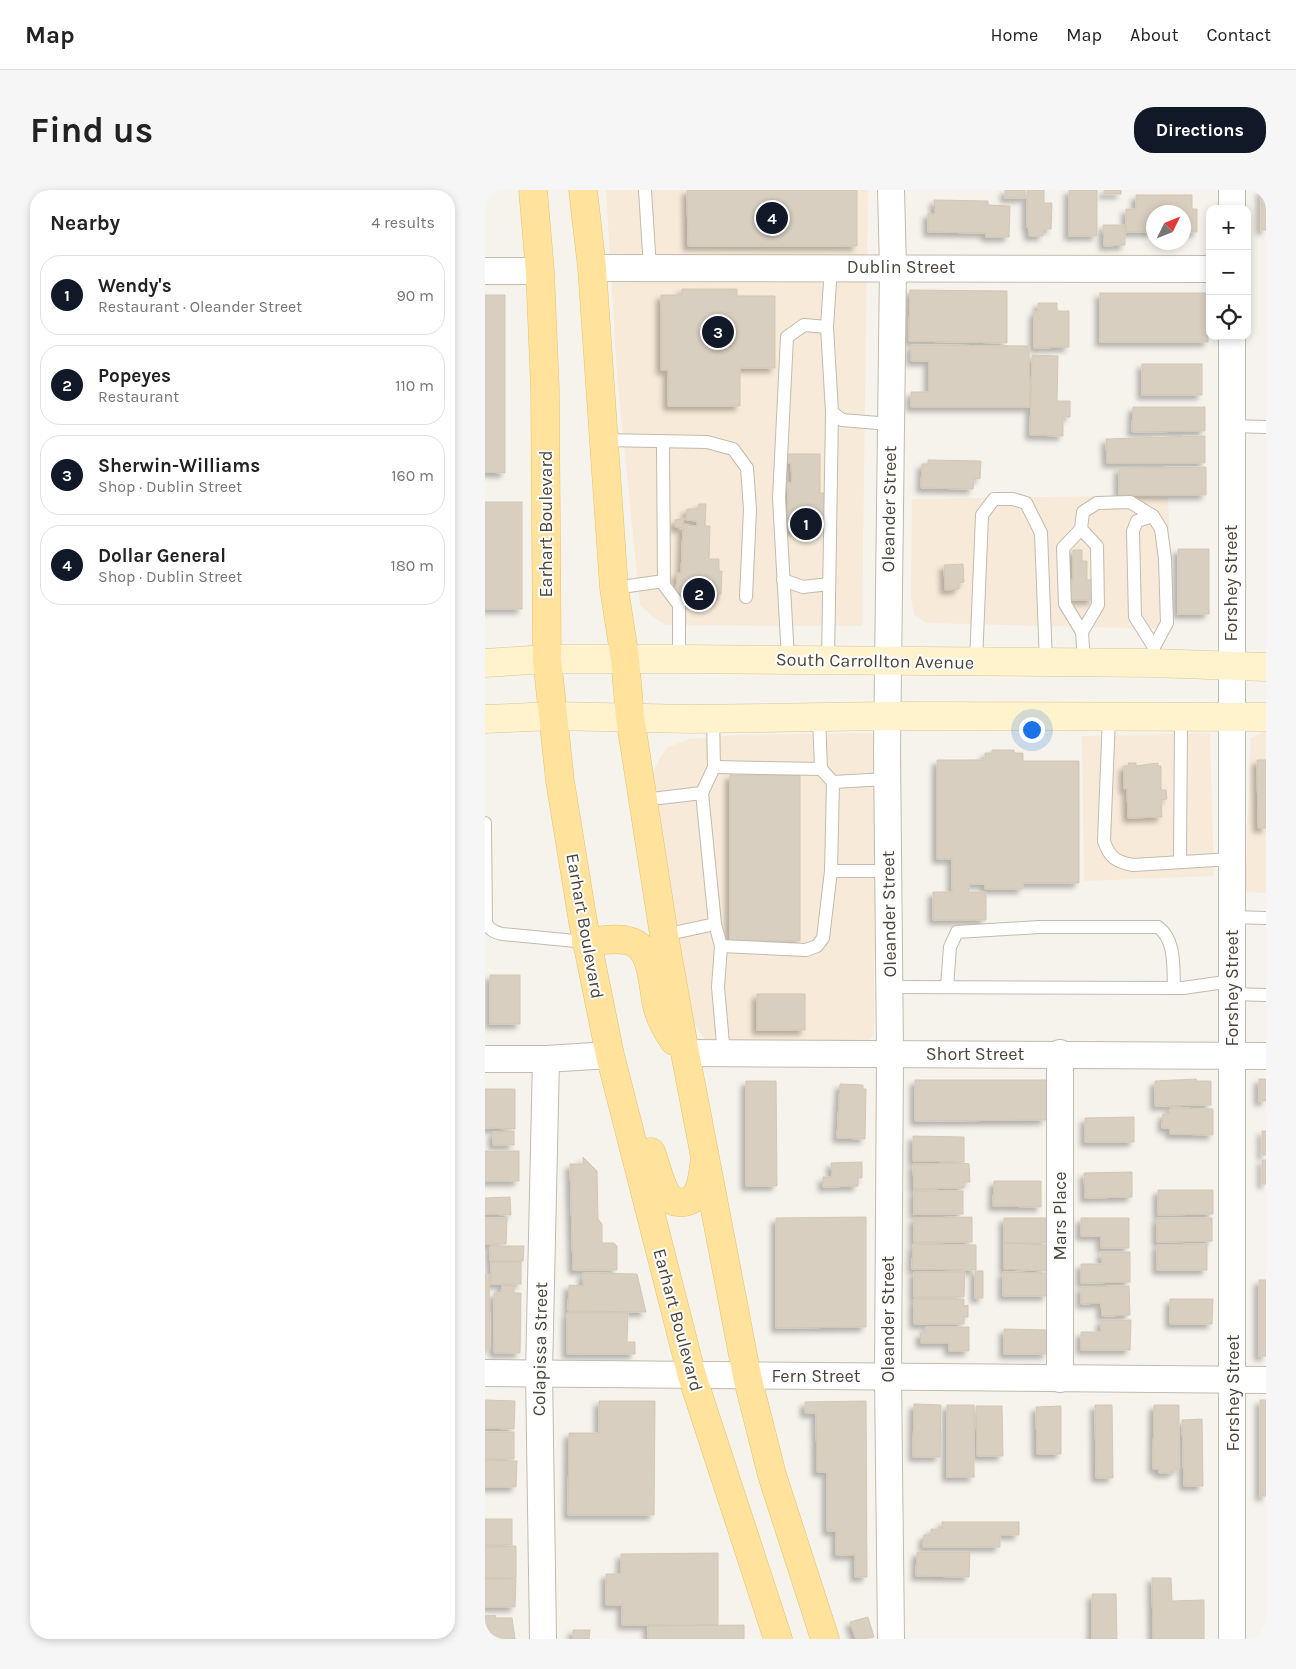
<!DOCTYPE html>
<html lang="en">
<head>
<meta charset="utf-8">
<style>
  body { margin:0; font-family:Karla,sans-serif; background:#f6f6f6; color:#222 }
  .controls { position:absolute; right:15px; top:15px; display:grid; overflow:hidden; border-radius:10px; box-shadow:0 2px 8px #0003 }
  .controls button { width:45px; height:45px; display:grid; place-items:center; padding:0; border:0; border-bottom:1px solid #e0e0e0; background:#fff; color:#222; font:25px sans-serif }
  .compass { position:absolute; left:661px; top:15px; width:45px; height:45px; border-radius:50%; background:#fff; box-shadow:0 2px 8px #0003; rotate:47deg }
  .you { position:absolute; left:546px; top:539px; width:18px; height:18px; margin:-12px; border:4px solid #fff; border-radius:50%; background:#1a73e8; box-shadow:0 0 0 8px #1a73e833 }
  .badge { display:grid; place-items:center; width:32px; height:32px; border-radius:50%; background:#111827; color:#fff; font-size:16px; font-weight:700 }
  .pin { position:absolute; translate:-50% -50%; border:2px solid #fff; box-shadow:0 1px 5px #0006 }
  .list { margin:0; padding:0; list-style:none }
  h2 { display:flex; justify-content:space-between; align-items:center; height:65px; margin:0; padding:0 20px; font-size:21px }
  h2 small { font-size:16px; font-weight:400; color:#767676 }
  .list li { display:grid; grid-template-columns:32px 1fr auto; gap:15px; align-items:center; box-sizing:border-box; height:80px; margin:0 10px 10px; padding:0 10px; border:1px solid #e0e0e0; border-radius:20px }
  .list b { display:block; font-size:19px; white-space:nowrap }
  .list p { margin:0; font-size:16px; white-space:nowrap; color:#767676 }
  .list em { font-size:16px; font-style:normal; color:#767676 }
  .icon { flex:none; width:28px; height:28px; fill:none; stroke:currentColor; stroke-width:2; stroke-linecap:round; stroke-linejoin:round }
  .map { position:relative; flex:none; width:781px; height:1449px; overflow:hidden; border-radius:20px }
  header { display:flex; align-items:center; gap:30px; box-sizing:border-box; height:70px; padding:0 25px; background:#fff; border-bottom:1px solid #e0e0e0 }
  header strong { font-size:24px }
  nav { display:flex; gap:28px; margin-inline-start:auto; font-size:18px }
  .intro { display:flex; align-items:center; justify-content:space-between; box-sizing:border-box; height:120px; padding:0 30px }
  h1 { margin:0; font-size:35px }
  .button { padding:12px 22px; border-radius:20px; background:#111827; color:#fff; font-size:18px; font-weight:700 }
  main { display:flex; gap:30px; padding:0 30px }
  aside { flex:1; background:#fff; border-radius:20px; box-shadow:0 2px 8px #0003 }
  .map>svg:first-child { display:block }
  .commercial { fill:#f7ead8 }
  .building { fill:#d8cfc1; stroke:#d3c7b4; filter:url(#shadow) }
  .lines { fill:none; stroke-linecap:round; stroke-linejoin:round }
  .service-casing { stroke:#c2bbae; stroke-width:14 }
  .minor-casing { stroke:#c2bbae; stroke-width:28 }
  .secondary-casing { stroke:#d6c79b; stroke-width:29 }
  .primary-casing { stroke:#e6c16a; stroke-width:29 }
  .service { stroke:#fff; stroke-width:12 }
  .minor { stroke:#fff; stroke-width:26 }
  .secondary { stroke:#fff3cd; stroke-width:28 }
  .primary { stroke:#ffe39c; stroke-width:28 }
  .labels { text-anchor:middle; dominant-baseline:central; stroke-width:4; stroke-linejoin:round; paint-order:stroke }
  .street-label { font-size:18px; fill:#4b4439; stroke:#fff }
</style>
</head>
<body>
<header>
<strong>Map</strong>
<nav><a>Home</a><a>Map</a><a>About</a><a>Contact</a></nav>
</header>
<div class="intro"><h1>Find us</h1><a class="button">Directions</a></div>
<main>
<aside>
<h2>Nearby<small>4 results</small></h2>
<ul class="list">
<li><span class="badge">1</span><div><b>Wendy's</b><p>Restaurant · Oleander Street</p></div><em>90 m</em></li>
<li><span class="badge">2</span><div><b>Popeyes</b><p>Restaurant</p></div><em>110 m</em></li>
<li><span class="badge">3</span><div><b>Sherwin-Williams</b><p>Shop · Dublin Street</p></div><em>160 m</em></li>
<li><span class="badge">4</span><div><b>Dollar General</b><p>Shop · Dublin Street</p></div><em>180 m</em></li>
</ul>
</aside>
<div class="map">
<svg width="781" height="1449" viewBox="0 0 781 1449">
  <defs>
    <filter id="shadow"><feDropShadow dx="-4.5" dy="4.5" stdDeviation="2.5" flood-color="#0004"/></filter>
  </defs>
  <rect width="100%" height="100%" fill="#f6f3ec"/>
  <!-- commercial -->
  <g class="commercial">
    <polygon points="121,0 383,0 377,436 181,435 168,427 155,415 132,184"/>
    <polygon points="620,306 683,307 688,439 442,433 429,425 426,406 427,309"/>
    <polygon points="781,541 781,703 760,702 766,548"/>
    <polygon points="391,543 389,845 383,851 308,856 220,850 209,833 179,672 167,584 175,568 183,557 204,549 248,545"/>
    <polygon points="725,543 729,686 599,691 597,546"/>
  </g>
  <!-- building -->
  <g class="building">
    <polygon points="202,0 372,0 372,56 203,56"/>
    <rect x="520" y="0" width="20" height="8"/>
    <polygon points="542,0 559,0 559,13 567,13 566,39 558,39 558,46 544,46 544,37 542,38"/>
    <rect x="584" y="0" width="28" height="46"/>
    <rect x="619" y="0" width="17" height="4"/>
    <rect x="776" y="0" width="5" height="40"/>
    <polygon points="651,5 707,5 707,19 712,19 712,42 698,42 698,22 668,22 668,42 641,42 641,19 651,19"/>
    <polygon points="449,10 503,11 503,15 525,16 524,47 501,47 501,43 443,42 443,23 450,24"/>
    <polygon points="618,35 640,35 640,55 619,56"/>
    <polygon points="197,99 252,99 252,106 290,106 290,178 255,178 255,216 183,216 183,180 176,180 176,105 197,105"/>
    <polygon points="425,100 522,101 522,153 424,151"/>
    <rect x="615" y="103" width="108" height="49"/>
    <polygon points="0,105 20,105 20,283 0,282"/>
    <polygon points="553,113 572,113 572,121 584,121 584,157 549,158 549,122 553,122"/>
    <polygon points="426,155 544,156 545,217 426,217 426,202 444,202 444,171 426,171"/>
    <polygon points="547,165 573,166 572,211 585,211 585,227 578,227 578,246 545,245"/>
    <rect x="657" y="174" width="60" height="31"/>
    <polygon points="648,217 720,217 720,241 647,242"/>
    <polygon points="712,246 720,246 720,273 622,273 621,249"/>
    <polygon points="302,264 335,264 335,303 339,303 339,340 303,340 303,293 307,293 306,273 302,273"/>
    <polygon points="443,270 496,271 495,289 489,288 488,299 436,298 437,274 443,274"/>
    <polygon points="721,277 721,305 634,305 634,278"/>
    <rect x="0" y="312" width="37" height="107"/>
    <polygon points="214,314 221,314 220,336 225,336 224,369 234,369 234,381 237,381 236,404 233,404 233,410 198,411 195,409 195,404 191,404 192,383 196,383 198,338 190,337 190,330 199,328 198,335 212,336 212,331 201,330 202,319 213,319"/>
    <rect x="693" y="359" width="31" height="65"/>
    <polygon points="588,360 597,360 597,371 602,371 602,390 608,390 608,410 583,410 583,389 588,390"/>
    <polygon points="478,374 479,392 474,393 474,399 460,400 459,375"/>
    <polygon points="507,560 529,560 529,563 538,563 538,571 594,571 594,693 538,693 538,699 500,699 500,694 484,694 483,702 501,702 501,730 448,730 448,702 467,702 467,669 452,669 452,570 500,570 500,563 507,563"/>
    <polygon points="772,570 781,570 781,638 773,638"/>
    <polygon points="643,573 651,573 651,576 673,573 673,576 676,576 676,600 681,600 682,609 676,610 677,627 643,628 642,598 639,599 639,576 644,576"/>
    <rect x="245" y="585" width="70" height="166"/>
    <rect x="5" y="785" width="30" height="49"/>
    <rect x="272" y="804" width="48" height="36"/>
    <polygon points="711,889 712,891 726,891 726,915 670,916 670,891"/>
    <rect x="774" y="889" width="7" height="22"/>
    <polygon points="430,890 561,890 561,930 430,931"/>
    <polygon points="261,891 291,891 292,996 261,996"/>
    <polygon points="355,894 378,895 378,899 381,899 380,949 352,948"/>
    <polygon points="0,899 30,899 30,939 0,938"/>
    <polygon points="685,918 728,919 728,945 685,944 685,938 677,938 678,924 685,924"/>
    <polygon points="649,927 649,952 600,952 600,928"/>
    <polygon points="29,941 29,955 8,955 8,942"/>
    <rect x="777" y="941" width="4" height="24"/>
    <polygon points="428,946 479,947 479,972 428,971"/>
    <rect x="0" y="961" width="34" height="30"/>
    <polygon points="98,967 112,981 113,1029 117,1034 117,1053 129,1053 132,1056 132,1080 88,1080 85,974 98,974"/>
    <rect x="777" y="970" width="4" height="24"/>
    <polygon points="377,972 377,988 373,988 373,996 338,997 338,987 347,987 346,973"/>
    <polygon points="479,973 484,974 485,992 479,992 479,998 429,999 428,974"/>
    <polygon points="647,982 647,1007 600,1008 599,983"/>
    <polygon points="509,991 556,991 556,1017 508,1016"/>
    <polygon points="673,1000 728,1000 728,1024 673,1025"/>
    <rect x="429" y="1001" width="49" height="23"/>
    <polygon points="25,1007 26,1025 0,1024 0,1008"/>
    <polygon points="381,1027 381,1137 291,1138 291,1028"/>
    <polygon points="487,1027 487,1052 429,1052 429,1028"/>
    <polygon points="0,1028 22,1028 21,1054 0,1054"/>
    <rect x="519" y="1028" width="42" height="25"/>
    <polygon points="596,1028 644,1028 644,1058 616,1058 616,1046 596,1046"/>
    <polygon points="672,1028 727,1028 727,1051 672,1052"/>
    <polygon points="519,1053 562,1055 561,1081 519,1079"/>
    <polygon points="428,1054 491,1055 491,1080 427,1079"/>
    <polygon points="722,1054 722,1080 672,1080 672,1055"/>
    <polygon points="5,1056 39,1056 38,1071 5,1071"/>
    <polygon points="616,1062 645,1062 645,1092 596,1093 596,1074 617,1074"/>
    <rect x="6" y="1072" width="30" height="22"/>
    <rect x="490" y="1081" width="8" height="27"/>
    <polygon points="429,1082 480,1082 479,1107 429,1107"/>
    <polygon points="518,1082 562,1083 562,1106 518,1106"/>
    <polygon points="98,1083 152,1084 161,1122 83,1121 84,1095 98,1096"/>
    <polygon points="0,1084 4,1084 5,1158 0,1158"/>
    <rect x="774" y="1090" width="7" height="76"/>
    <polygon points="17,1095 29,1096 29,1103 36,1103 35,1163 9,1163 9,1103 16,1103"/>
    <polygon points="644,1096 645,1125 617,1126 616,1113 596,1114 596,1097"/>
    <polygon points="429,1109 479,1109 479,1116 483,1115 483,1127 479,1127 479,1134 429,1134"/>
    <polygon points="685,1109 728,1109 727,1134 685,1134"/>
    <polygon points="82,1123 143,1123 142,1152 150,1152 150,1164 82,1164"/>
    <polygon points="616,1130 646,1130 645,1160 596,1160 596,1142 616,1142"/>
    <polygon points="441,1137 484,1137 484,1161 464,1161 464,1153 436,1153 435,1143 441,1143"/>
    <polygon points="519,1139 562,1140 562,1164 519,1164"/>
    <polygon points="0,1210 30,1211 29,1239 0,1238"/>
    <rect x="775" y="1210" width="6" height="96"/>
    <polygon points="114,1211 170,1211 169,1325 83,1325 84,1243 114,1243"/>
    <polygon points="381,1211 382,1387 370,1387 370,1365 351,1365 351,1341 342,1341 342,1282 332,1282 331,1223 320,1223 320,1212"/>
    <polygon points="429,1214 456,1215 455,1267 428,1267"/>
    <rect x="462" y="1215" width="27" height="72"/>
    <polygon points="610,1215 627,1215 628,1288 611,1288"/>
    <polygon points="669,1215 694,1215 694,1279 688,1280 688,1283 674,1283 674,1279 668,1279"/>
    <polygon points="491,1216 517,1216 518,1266 492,1266"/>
    <polygon points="576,1216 576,1264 552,1264 551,1217"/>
    <polygon points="717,1229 718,1296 699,1296 697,1230"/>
    <rect x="0" y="1242" width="29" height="27"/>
    <polygon points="0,1270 32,1271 31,1297 0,1297"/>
    <rect x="0" y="1329" width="27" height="26"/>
    <polygon points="457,1332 534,1332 534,1345 515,1345 515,1357 438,1357 439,1345 446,1345 446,1339 457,1339"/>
    <polygon points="31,1356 31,1388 0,1388 0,1357"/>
    <polygon points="432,1362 485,1362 484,1387 431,1386"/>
    <polygon points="233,1363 233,1435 137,1435 137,1415 121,1415 121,1384 136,1384 136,1364"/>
    <polygon points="667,1388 686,1388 687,1411 719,1410 719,1449 668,1449"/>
    <polygon points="0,1389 31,1389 30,1417 0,1417"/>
    <polygon points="607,1404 631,1404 632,1449 607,1449"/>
    <polygon points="10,1425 11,1428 27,1428 30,1449 0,1449 0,1426"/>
    <polygon points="383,1427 389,1447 371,1449 365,1432"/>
    <polygon points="259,1435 259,1449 163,1449 163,1436"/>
    <polygon points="88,1440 105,1440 104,1449 88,1449"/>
  </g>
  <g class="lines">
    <defs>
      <g id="service">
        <polyline points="160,0 165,78"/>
        <polyline points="346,77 342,137 347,222 357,230 405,234"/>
        <polyline points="746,236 781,237"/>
        <polyline points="119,250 222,252 248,259 262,278 265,319 261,407"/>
        <polyline points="178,251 179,395 194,415 194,469"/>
        <polyline points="668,326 652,331 648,341 650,427 669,457"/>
        <polyline points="596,339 578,358 580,414 597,442 599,473"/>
        <polyline points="298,390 318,397 344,394"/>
        <polyline points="129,398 179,391"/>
        <polyline points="597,442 613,415 612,356 596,339 598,322 612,313 645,312 668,326 676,339 680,369 682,433 669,457 668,473"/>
        <polyline points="303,469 294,308 302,147 319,135 342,137"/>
        <polyline points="343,470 347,222"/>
        <polyline points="491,472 497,325 509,309 528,309 541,313 556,343 561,473"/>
        <polyline points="334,527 336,579"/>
        <path d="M624 527 619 651C624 667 631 672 648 675L747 669"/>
        <polyline points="228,528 229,577 217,603 230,734 236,756 321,760 332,756 338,748 346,681"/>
        <polyline points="229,577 336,579 348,592"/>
        <polyline points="402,589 348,592 346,681 403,681"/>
        <polyline points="158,610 217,603"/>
        <path d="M0 633 1 733C5 740 9 742 17 744L101 752"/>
        <polyline points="695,672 696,527"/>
        <polyline points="747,727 781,728"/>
        <polyline points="179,745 230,734"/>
        <polyline points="236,756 233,797 239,865"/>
        <polyline points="404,797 698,798 747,791"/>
        <path d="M462 797 465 757 472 742 554 737H673C691 750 688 777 689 798"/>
        <polyline points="746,804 781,805"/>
      </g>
      <g id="minor">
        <polyline points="406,0 408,77 402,561 405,864 403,1186 406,1449"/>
        <polyline points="747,0 747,19"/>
        <polyline points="107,78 725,79"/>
        <polyline points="0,81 55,81"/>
        <polyline points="747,146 747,1449"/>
        <polyline points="200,863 781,866"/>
        <polyline points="575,863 575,1189"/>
        <polyline points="0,869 61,869 125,865"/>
        <polyline points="0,1183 781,1190"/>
        <polyline points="58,1449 54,1182 61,869"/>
      </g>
      <g id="secondary">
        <polyline points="0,473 62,469 200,469 668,473 781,477"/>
        <polyline points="0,529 69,526 206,529 402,526 781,527"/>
      </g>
      <g id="primary">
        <polyline points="48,0 55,81 60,199 62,469 75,591 98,732 125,865 207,1186 293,1449"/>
        <polyline points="98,0 107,78 129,398 140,469 145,527 179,745 200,863 262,1186 287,1285 340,1449"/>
        <path d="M101 752C115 751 131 747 144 751 169 757 167 796 172 816 175 827 182 841 189 851"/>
        <path d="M166 962C171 975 174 991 181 1003 183 1008 188 1012 193 1012 215 1014 217 992 219 975"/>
      </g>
    </defs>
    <!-- service casing -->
    <use href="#service" class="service-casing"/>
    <!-- minor casing -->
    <use href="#minor" class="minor-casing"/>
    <!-- secondary casing -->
    <use href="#secondary" class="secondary-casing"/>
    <!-- primary casing -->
    <use href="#primary" class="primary-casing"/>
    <!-- service -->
    <use href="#service" class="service"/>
    <!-- minor -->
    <use href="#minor" class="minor"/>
    <!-- secondary -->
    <use href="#secondary" class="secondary"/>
    <!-- primary -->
    <use href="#primary" class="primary"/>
  </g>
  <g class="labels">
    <!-- street labels -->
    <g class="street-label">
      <text x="416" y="77">Dublin Street</text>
      <text transform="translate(404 319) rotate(-89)">Oleander Street</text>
      <text transform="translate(61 334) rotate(-90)">Earhart Boulevard</text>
      <text transform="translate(746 393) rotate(-90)">Forshey Street</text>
      <text transform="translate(390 471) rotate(1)">South Carrollton Avenue</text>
      <text transform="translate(404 724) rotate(-91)">Oleander Street</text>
      <text transform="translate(100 736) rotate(80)">Earhart Boulevard</text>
      <text transform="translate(747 798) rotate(-90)">Forshey Street</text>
      <text x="490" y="864">Short Street</text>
      <text transform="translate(575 1026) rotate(-90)">Mars Place</text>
      <text transform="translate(403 1129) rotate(-90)">Oleander Street</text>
      <text transform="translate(193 1130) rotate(75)">Earhart Boulevard</text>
      <text transform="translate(55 1159) rotate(-89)">Colapissa Street</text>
      <text x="331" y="1186">Fern Street</text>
      <text transform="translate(748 1203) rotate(-90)">Forshey Street</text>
    </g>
  </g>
</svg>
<div class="controls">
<button>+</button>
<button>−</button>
<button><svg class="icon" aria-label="locate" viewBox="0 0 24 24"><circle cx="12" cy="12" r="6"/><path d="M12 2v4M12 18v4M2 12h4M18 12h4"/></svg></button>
</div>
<svg class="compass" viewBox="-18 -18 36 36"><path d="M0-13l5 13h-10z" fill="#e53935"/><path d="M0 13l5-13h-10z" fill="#767676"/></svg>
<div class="you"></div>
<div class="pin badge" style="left:321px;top:334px">1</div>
<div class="pin badge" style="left:214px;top:404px">2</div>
<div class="pin badge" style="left:233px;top:142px">3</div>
<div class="pin badge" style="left:287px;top:28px">4</div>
</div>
</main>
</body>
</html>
